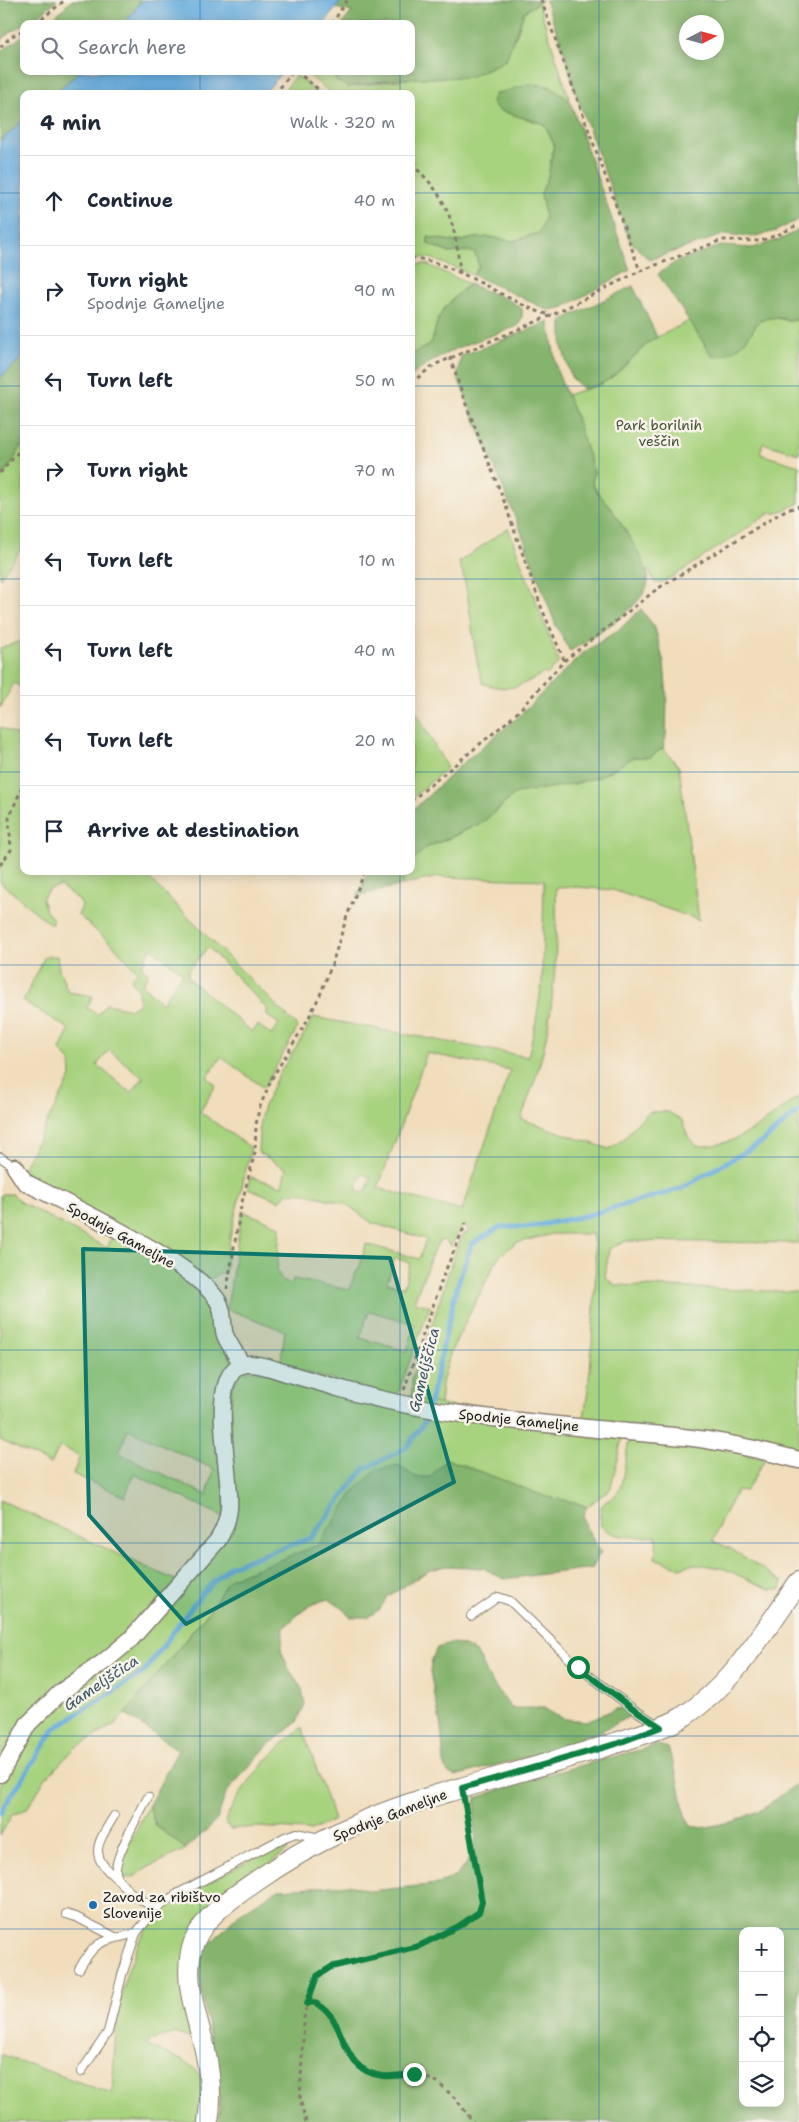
<!DOCTYPE html>
<html lang="en">
<head>
<meta charset="utf-8">
<style>
  body { margin:0; font-family:"Shantell Sans",sans-serif; background:#f2f2f3; color:#1f2937 }
  .controls { position:absolute; right:15px; bottom:15px; display:grid; overflow:hidden; border-radius:10px; box-shadow:0 2px 12px #0003 }
  .controls button { width:45px; height:45px; display:grid; place-items:center; padding:0; border:0; border-bottom:1px solid #e0e1e3; background:#fff; color:#1f2937; font:25px sans-serif }
  .compass { position:absolute; left:679px; top:15px; width:45px; height:45px; border-radius:50%; background:#fff; box-shadow:0 2px 12px #0003; rotate:84deg }
  .stop { position:absolute; width:15px; height:15px; margin:-11px; border:4px solid #0b8043; border-radius:50%; background:#fff }
  .stop.end { background:#0b8043; border-color:#fff; box-shadow:0 1px 5px #0008 }
  .list { margin:0; padding:0; list-style:none }
  h2 { display:flex; justify-content:space-between; align-items:center; height:65px; margin:0; padding:0 20px; font-size:21px }
  h2 small { font-size:16px; font-weight:400; color:#747a83 }
  .list li { display:grid; grid-template-columns:32px 1fr auto; gap:15px; align-items:center; box-sizing:border-box; height:90px; padding:0 20px; border-top:1px solid #e0e1e3 }
  .list b { display:block; font-size:19px; white-space:nowrap }
  .list p { margin:0; font-size:16px; white-space:nowrap; color:#747a83 }
  .list em { font-size:16px; font-style:normal; color:#747a83 }
  .icon { flex:none; width:28px; height:28px; fill:none; stroke:currentColor; stroke-width:2; stroke-linecap:round; stroke-linejoin:round }
  .map { position:relative; flex:none; width:799px; height:2122px; overflow:hidden }
  .search { position:absolute; background:#fff; box-shadow:0 2px 12px #0003; left:20px; top:20px; width:395px; height:55px; display:flex; align-items:center; gap:12px; box-sizing:border-box; padding:0 18px; border-radius:10px; color:#747a83; font-size:19px }
  .panel { position:absolute; background:#fff; box-shadow:0 2px 12px #0003; left:20px; top:90px; width:395px; height:785px; border-radius:10px }
  .map>svg:first-child { display:block }
  .green { fill:#a7d27e; stroke:#62774d; fill-rule:evenodd }
  .forest { fill:#85b46d; stroke:#506844; fill-rule:evenodd }
  .water { fill:#68acdd; stroke:#42647c }
  .lines { fill:none; stroke-linecap:round; stroke-linejoin:round }
  .stream { stroke:#68acdd; stroke-width:5 }
  .service-casing { stroke:#867c6c; stroke-width:10 }
  .minor-casing { stroke:#867c6c; stroke-width:19 }
  .tertiary-casing { stroke:#867c6c; stroke-width:22 }
  .path { stroke:#867c6c; stroke-width:3; stroke-dasharray:4 4; stroke-linecap:butt }
  .service { stroke:#fff; stroke-width:8 }
  .minor { stroke:#fff; stroke-width:16 }
  .tertiary { stroke:#fff; stroke-width:20 }
  .route { stroke:#0b8043; stroke-width:6 }
  .marked { fill:#0f766e; fill-opacity:0.2; stroke:#0f766e; stroke-width:4; stroke-linejoin:round }
  .grid { fill:none; stroke:#1f6fb2; stroke-width:1; stroke-opacity:0.55 }
  .poi-dot { fill:#1f6fb2; stroke:#f7f3e8; stroke-width:2 }
  .labels { text-anchor:middle; dominant-baseline:central; stroke-width:5; stroke-linejoin:round; paint-order:stroke }
  .park-label { font-size:14px; fill:#465339; stroke:#f7f3e8 }
  .street-label { font-size:14px; fill:#1c1c1c; stroke:#f7f3e8 }
  .poi-label { font-size:14px; fill:#1c1c1c; stroke:#f7f3e8; text-anchor:start }
  .water-label { font-size:15px; font-style:italic; fill:#3a5669; stroke:#f7f3e8 }
</style>
</head>
<body>
<div class="map">
<svg width="799" height="2122" viewBox="0 0 799 2122">
  <rect width="100%" height="100%" fill="#f7f3e8"/>
  <filter id="ink" filterUnits="userSpaceOnUse"><feTurbulence type="fractalNoise" baseFrequency=".02" numOctaves="2"/><feDisplacementMap in="SourceGraphic" scale="10" xChannelSelector="R" yChannelSelector="G"/><feConvolveMatrix kernelMatrix="1 2 1 2 8 2 1 2 1" color-interpolation-filters="sRGB"/></filter>
  <filter id="wash" filterUnits="userSpaceOnUse"><feTurbulence type="fractalNoise" baseFrequency=".0096" numOctaves="4" result="noise"/><feDisplacementMap in="SourceGraphic" scale="20" xChannelSelector="R" yChannelSelector="G"/><feGaussianBlur stdDeviation="1.12" result="paint"/><feColorMatrix in="noise" values="0 0 0 0 0 0 0 0 0 0 0 0 0 0 0 0 0 1.4 0 .05"/><feComposite in="paint" operator="in"/></filter>
  <g filter="url(#wash)">
    <rect width="100%" height="100%" fill="#f0ddbc"/>
    <!-- green -->
    <g class="green">
      <polygon points="538,2 570,101 549,86 530,84 498,110 544,124 554,144 548,177 541,193 545,218 539,233 512,241 490,237 474,238 457,242 428,237 428,244 449,253 468,251 475,253 479,267 473,275 430,258 411,256 411,165 414,162 411,159 411,94 332,94 304,71 334,71 336,81 348,87 413,78 516,37 524,12"/>
      <polygon points="296,75 319,94 282,94"/>
      <path d="M411 264H426L469 284C458 294 444 305 438 320 429 345 439 341 411 354Z"/>
      <polygon points="771,317 790,321 799,320 799,454 763,443 760,454 799,466 799,503 777,513 770,513 674,576 660,583 655,583 649,570 646,572 640,559 592,483 594,471 566,395 600,385 619,371 648,342 689,321 713,357 746,340 759,321"/>
      <polygon points="24,441 24,545 0,578 0,479 12,463"/>
      <path d="M508 528 559 662 547 675 544 673C518 687 513 692 483 684 470 645 473 601 459 562Z"/>
      <polygon points="24,640 24,688 14,683 0,708 0,648"/>
      <polygon points="411,703 447,768 411,799"/>
      <path d="M0 727 22 738 24 734V871H142L298 1027 264 1088 221 1057 207 1078 216 1085 200 1112 251 1148 230 1237 225 1271 205 1282 27 1177 22 1170 71 1077 70 1061 60 1050 69 1029 23 1001 45 956H57L59 969 68 992 93 996 87 1008 98 1015 106 1004 131 1009 139 1004 138 990 131 979 137 971 115 947 78 915 82 906 79 900 60 886 49 889 42 899 46 911 53 919 51 925 0 882ZM208 947 268 1010 265 1014 279 1024 271 1035 258 1025 252 1032 188 978V971ZM151 948 183 973 162 1003 142 985 149 973 141 967ZM109 1050 143 1078 131 1093 97 1065Z"/>
      <path d="M663 748 679 767 699 920 613 890 578 887 556 888C557 939 556 992 545 1042 540 1068 530 1094 521 1119L609 1149 625 1138 636 1124 649 1112H668L682 1120 688 1137 697 1146C738 1148 768 1119 799 1096V1243L626 1241 609 1249 605 1277 615 1285 799 1292V1454L583 1423C590 1384 592 1346 594 1307 595 1282 598 1258 592 1234H552L516 1243 498 1257 451 1351 442 1383 440 1406 412 1399V1377L432 1325 455 1252 463 1235 469 1231 464 1224 451 1246 444 1240 439 1241 432 1254 414 1302 430 1306 398 1393 394 1396 280 1366 285 1331 227 1309 242 1211 280 1226 277 1271 282 1280 292 1284 293 1279 350 1290 353 1278 360 1266 366 1244 419 1259 426 1239 372 1223 346 1204 301 1192 287 1193 280 1201 248 1188 251 1177 282 1186 286 1169 258 1152 260 1121 263 1109 276 1079 306 1031 313 1017 528 1057 536 1021 542 981 544 880 438 877 402 885 406 871H411V863L426 848 457 835 499 809 516 793 574 784 601 776 634 757H650ZM427 1053 510 1070 462 1211 378 1188ZM361 1174 371 1177 365 1193 356 1190ZM395 1258 410 1263 404 1287 387 1283ZM369 1311 415 1324 407 1351 360 1338Z"/>
      <path d="M2 1194H13L20 1202 107 1248 113 1235 175 1269 210 1302 232 1362 224 1517 134 1474 125 1497 73 1474 80 1456 60 1446 51 1464 0 1440V1424L3 1418 0 1416V1196ZM128 1429 214 1469 207 1495 119 1453Z"/>
      <polygon points="253,1370 622,1438 611,1488 587,1507 574,1502 547,1497 510,1484 415,1477 398,1465 356,1489 319,1545 229,1579 209,1611 125,1714 115,1724 75,1748 45,1779 27,1809 12,1815 0,1836 0,1786 32,1726 227,1535 232,1387 240,1373"/>
      <path d="M629 1439 705 1445 765 1459 746 1491 737 1490 721 1520 713 1541 731 1549 783 1582 781 1589H769L725 1569 704 1565H689L680 1568 655 1558 657 1537C638 1536 615 1540 601 1526 597 1495 608 1507 619 1490 623 1483 627 1449 629 1439Z"/>
      <polygon points="0,1500 177,1581 0,1763"/>
      <path d="M302 1727 334 1820 311 1831 307 1830 258 1827 230 1829 225 1821C241 1785 272 1752 302 1727Z"/>
      <polygon points="149,1805 155,1825 186,1849 145,1869 136,1876 125,1878 121,1871 121,1860"/>
      <path d="M281 1845 287 1846 288 1850 199 1917 195 2040 175 2033 154 2040 149 2039 148 2046C197 2067 209 2062 199 2122H0V2054L112 2094 117 2012 127 1973 140 1939 150 1923 168 1906 185 1895 268 1850Z"/>
    </g>
    <!-- forest -->
    <g class="forest">
      <polygon points="0,0 57,0 35,19 10,32 0,42"/>
      <polygon points="72,0 142,0 124,24 47,24"/>
      <polygon points="342,0 543,0 524,12 506,60 470,77 395,79 348,87 336,81 334,71 411,71 411,24 342,24 352,12 336,8"/>
      <path d="M545 0H799V219L776 231 752 237 726 234 649 260 630 241 575 91 565 54ZM686 22H716V52H686Z"/>
      <polygon points="24,35 24,71 80,71 54,94 24,94 24,120 0,141 0,52"/>
      <polygon points="530,84 549,86 570,101 630,270 562,308 548,310 473,275 479,266 475,253 468,251 450,253 428,244 428,237 457,242 474,238 490,237 512,241 539,233 545,218 541,193 548,177 554,144 544,124 498,110 492,102 495,94"/>
      <path d="M799 229V320C786 321 773 314 760 321 756 323 754 329 751 333 740 349 731 354 713 357L658 274 676 262 720 246 753 248 784 238Z"/>
      <path d="M469 284 509 300 522 309V317L518 326C480 340 442 350 411 376V354C439 341 429 345 438 320 444 305 458 294 469 284Z"/>
      <path d="M633 286 657 337C637 349 620 377 598 385 593 387 588 388 583 389L571 377 562 346V320Z"/>
      <path d="M549 322 557 371 576 417 594 472 592 483C597 494 606 501 613 511 622 525 645 560 648 576 653 603 590 639 570 651L556 626 520 529 457 376 461 356Z"/>
      <polygon points="24,356 24,441 12,463 0,479 0,378"/>
      <polygon points="641,609 655,628 664,663 667,699 666,736 663,748 650,757 634,757 601,776 574,784 516,793 482,823 426,848 411,863 411,812 463,763 518,717 583,653 621,628"/>
      <polygon points="369,871 406,871 402,885 357,896"/>
      <path d="M447 1459 547 1497 574 1502 587 1507 583 1515 586 1527 601 1553 593 1564V1568L504 1579 483 1568 446 1566 428 1571 387 1597 380 1609 368 1617H350L344 1610 329 1599C309 1603 298 1614 284 1628L281 1650 289 1669 302 1689 305 1704 297 1722 266 1747 226 1793 217 1820 186 1849 155 1825 149 1805 178 1750 125 1714 209 1611 229 1579 319 1545 356 1489 377 1470 398 1465 415 1477H430Z"/>
      <path d="M453 1643C484 1650 477 1658 490 1679 496 1689 504 1698 511 1708H544L555 1715 565 1719 587 1721 615 1709 627 1708 630 1716C577 1747 514 1760 455 1776L448 1773 444 1763 441 1727 430 1672 432 1659 437 1648Z"/>
      <path d="M658 1745 668 1748 678 1779 685 1815 691 1825 702 1828 735 1821 763 1809 799 1782V2122H218L220 2094 201 1989 200 1970 203 1951 240 1913 279 1889 349 1885 370 1891 438 1884 456 1876 466 1865 476 1839 474 1824 476 1798 530 1779ZM743 1931H780V2103H743Z"/>
    </g>
    <!-- water -->
    <g class="water">
      <polygon points="142,0 342,0 324,24 124,24"/>
      <polygon points="80,71 283,71 264,94 54,94"/>
      <polygon points="24,120 24,356 0,378 0,141"/>
    </g>
    <g class="lines">
      <!-- stream -->
      <polyline class="stream" points="0,1813 55,1728 144,1672 202,1593 230,1566 311,1538 364,1469 406,1448 426,1420 457,1286 472,1244 500,1227 530,1227 585,1216 680,1189 762,1142 799,1111"/>
    </g>
  </g>
  <g filter="url(#ink)">
    <g class="lines">
      <defs>
        <g id="service">
          <polyline points="0,1157 15,1167"/>
          <polyline points="471,1616 498,1597 510,1601 578,1667 632,1708 659,1726"/>
          <path d="M148 1797C140 1812 113 1859 116 1873 120 1889 143 1901 156 1909"/>
          <path d="M114 1816C96 1846 88 1855 118 1880"/>
          <polyline points="66,1914 76,1917 115,1937"/>
          <path d="M79 1969C99 1935 103 1943 136 1933"/>
          <polyline points="81,2072 108,2032 122,1975 136,1933 156,1909 177,1894 285,1837 296,1833 320,1838"/>
        </g>
        <g id="minor">
          <path d="M15 1167 25 1182C66 1204 204 1267 220 1305 224 1314 222 1326 225 1335 229 1345 237 1355 242 1365"/>
          <path d="M0 1774 28 1724 61 1692 105 1661 130 1640 218 1540C224 1530 228 1520 229 1508 232 1476 209 1390 236 1368 240 1365 246 1364 250 1364 260 1364 271 1368 280 1371 299 1377 318 1382 338 1388 432 1416 531 1422 628 1432 654 1434 681 1436 707 1440 738 1445 769 1452 799 1460"/>
        </g>
        <path id="tertiary" d="M208 2122C212 2098 210 2074 205 2050 197 2015 181 1977 194 1942 204 1916 233 1897 255 1882 282 1863 312 1845 342 1831 410 1798 487 1782 559 1760 588 1752 617 1743 646 1733 659 1728 673 1724 684 1716 734 1684 765 1629 799 1582"/>
      </defs>
      <!-- service casing -->
      <use href="#service" class="service-casing"/>
      <!-- minor casing -->
      <use href="#minor" class="minor-casing"/>
      <!-- tertiary casing -->
      <use href="#tertiary" class="tertiary-casing"/>
      <!-- path -->
      <g class="path">
        <polyline points="541,0 640,271"/>
        <polyline points="35,24 65,0"/>
        <polyline points="332,24 347,0"/>
        <polyline points="0,47 12,36 24,30"/>
        <polyline points="296,71 324,94"/>
        <polyline points="275,94 293,71"/>
        <path d="M411 164C449 196 456 227 460 274"/>
        <path d="M411 258C442 259 487 287 515 301 527 307 539 313 552 315"/>
        <polyline points="450,357 465,402 504,501 542,609 564,660"/>
        <polyline points="411,383 434,365 552,315 640,271 722,240 760,241 780,234 799,224"/>
        <polyline points="0,473 24,446"/>
        <polyline points="411,801 514,716 565,660 638,604 657,589 722,549 784,511 799,506"/>
        <polyline points="0,865 11,850 9,818 24,783"/>
        <polyline points="227,1289 241,1206 255,1152 256,1125 259,1109 272,1078 307,1021 320,995 332,964 347,916 365,871"/>
        <polyline points="404,1390 444,1274 466,1223"/>
        <polyline points="307,2004 312,2002 321,2004 336,2023 344,2044 356,2066 381,2076 414,2074 436,2081 456,2099 473,2122"/>
        <polyline points="306,2122 300,2099 304,2018 307,2004 317,1976 331,1967 419,1946 459,1926 479,1912 482,1902 465,1803"/>
      </g>
      <!-- service -->
      <use href="#service" class="service"/>
      <!-- minor -->
      <use href="#minor" class="minor"/>
      <!-- tertiary -->
      <use href="#tertiary" class="tertiary"/>
    </g>
  </g>
  <g class="lines" filter="url(#ink)">
    <!-- route -->
    <path class="route" d="M414 2074C404 2075 393 2077 383 2076 335 2071 350 2014 312 2002L307 2004 317 1976 331 1967 419 1946 459 1926 479 1912 482 1902 462 1788 616 1744 661 1727 632 1708 578 1667"/>
  </g>
  <!-- marked area -->
  <path class="marked" d="M83 1249 390 1258 454 1482 186 1624 89 1515Z"/>
  <!-- grid -->
  <path class="grid" d="M200 0V24M400 0V24M599 0V2122M200 71V94M400 71V94M0 193H24M411 193H799M0 386H24M411 386H799M0 579H24M411 579H799M0 772H24M411 772H799M200 871V2122M400 871V2122M0 965H799M0 1157H799M0 1350H799M0 1543H799M0 1736H799M0 1929H799"/>
  <!-- markers -->
  <circle class="poi-dot" cx="93" cy="1905" r="5"/>
  <g class="labels">
    <!-- park labels -->
    <g class="park-label">
      <text x="659" y="425">Park borilnih<tspan x="659" dy="16">veščin</tspan></text>
    </g>
    <!-- street labels -->
    <g class="street-label">
      <text transform="translate(121 1235) rotate(29)">Spodnje Gameljne</text>
      <text transform="translate(519 1420) rotate(6)">Spodnje Gameljne</text>
      <text transform="translate(390 1815) rotate(-21)">Spodnje Gameljne</text>
    </g>
    <!-- poi labels -->
    <g class="poi-label">
      <text x="103" y="1897">Zavod za ribištvo<tspan x="103" dy="16">Slovenije</tspan></text>
    </g>
    <!-- water labels -->
    <g class="water-label">
      <text transform="translate(424 1370) rotate(-76)">Gameljščica</text>
      <text transform="translate(101 1683) rotate(-34)">Gameljščica</text>
    </g>
  </g>
</svg>
<div class="controls">
<button>+</button>
<button>−</button>
<button><svg class="icon" aria-label="locate" viewBox="0 0 24 24"><circle cx="12" cy="12" r="6"/><path d="M12 2v4M12 18v4M2 12h4M18 12h4"/></svg></button>
<button><svg class="icon" aria-label="layers" viewBox="0 0 24 24"><path d="M12 4l9 5-9 5-9-5zM3 14l9 5 9-5"/></svg></button>
</div>
<svg class="compass" viewBox="-18 -18 36 36"><path d="M0-13l5 13h-10z" fill="#e53935"/><path d="M0 13l5-13h-10z" fill="#747a83"/></svg>
<div class="stop" style="left:578px;top:1667px"></div>
<div class="stop end" style="left:414px;top:2074px"></div>
<div class="search"><svg class="icon" aria-label="search" viewBox="0 0 24 24"><circle cx="10" cy="10" r="6"/><path d="M15 15l6 6"/></svg>Search here</div>
<section class="panel">
<h2>4 min<small>Walk · 320 m</small></h2>
<ul class="list">
<li><svg class="icon" aria-label="ahead" viewBox="0 0 24 24"><path d="M12 20V5M6 11l6-6 6 6"/></svg><div><b>Continue</b></div><em>40 m</em></li>
<li><svg class="icon" aria-label="right" viewBox="0 0 24 24"><path d="M7 20v-9h11M14 6l5 5-5 5"/></svg><div><b>Turn right</b><p>Spodnje Gameljne</p></div><em>90 m</em></li>
<li><svg class="icon" aria-label="left" viewBox="0 0 24 24"><path d="M17 20v-9H6M10 6l-5 5 5 5"/></svg><div><b>Turn left</b></div><em>50 m</em></li>
<li><svg class="icon" aria-label="right" viewBox="0 0 24 24"><path d="M7 20v-9h11M14 6l5 5-5 5"/></svg><div><b>Turn right</b></div><em>70 m</em></li>
<li><svg class="icon" aria-label="left" viewBox="0 0 24 24"><path d="M17 20v-9H6M10 6l-5 5 5 5"/></svg><div><b>Turn left</b></div><em>10 m</em></li>
<li><svg class="icon" aria-label="left" viewBox="0 0 24 24"><path d="M17 20v-9H6M10 6l-5 5 5 5"/></svg><div><b>Turn left</b></div><em>40 m</em></li>
<li><svg class="icon" aria-label="left" viewBox="0 0 24 24"><path d="M17 20v-9H6M10 6l-5 5 5 5"/></svg><div><b>Turn left</b></div><em>20 m</em></li>
<li><svg class="icon" aria-label="arrive" viewBox="0 0 24 24"><path d="M6 21V4h12l-3 4 3 4H6"/></svg><div><b>Arrive at destination</b></div></li>
</ul>
</section>
</div>
</body>
</html>
